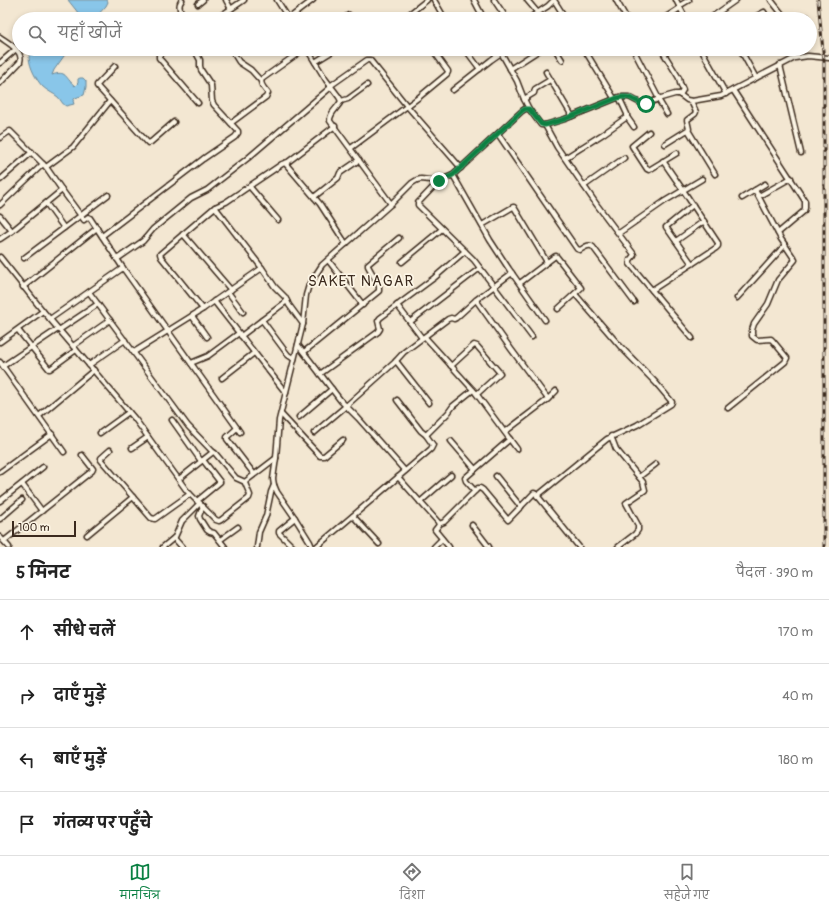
<!DOCTYPE html>
<html lang="hi">
<head>
<meta charset="utf-8">
<style>
  body { margin:0; font-family:Pangolin,"Playpen Sans Deva",sans-serif; background:#f6f6f6; color:#222 }
  .scale { position:absolute; left:12px; bottom:10px; width:64px; box-sizing:border-box; padding-left:4px; border:2px solid #3b2a1e; border-top:0; font-size:11px; line-height:14px; white-space:nowrap; color:#3b2a1e; -webkit-text-stroke:3px #fcf5e5; paint-order:stroke }
  .stop { position:absolute; width:12px; height:12px; margin:-9px; border:3px solid #0b8043; border-radius:50%; background:#fff }
  .stop.end { background:#0b8043; border-color:#fff; box-shadow:0 1px 4px #0008 }
  .list { margin:0; padding:0; list-style:none }
  h2 { display:flex; justify-content:space-between; align-items:center; height:52px; margin:0; padding:0 16px; font-size:17px }
  h2 small { font-size:13px; font-weight:400; color:#767676 }
  .list li { display:grid; grid-template-columns:26px 1fr auto; gap:12px; align-items:center; box-sizing:border-box; height:64px; padding:0 16px; border-top:1px solid #e0e0e0 }
  .list b { display:block; font-size:15px; white-space:nowrap }
  .list em { font-size:13px; font-style:normal; color:#767676 }
  .icon { flex:none; width:22px; height:22px; fill:none; stroke:currentColor; stroke-width:2; stroke-linecap:round; stroke-linejoin:round }
  .map { position:relative; flex:none; width:829px; height:547px; overflow:hidden }
  .search { position:absolute; background:#fff; box-shadow:0 2px 6px #0003; left:12px; right:12px; top:12px; height:44px; display:flex; align-items:center; gap:10px; box-sizing:border-box; padding:0 14px; border-radius:22px; color:#767676; font-size:15px }
  .sheet { height:308px; background:#fff }
  nav { display:flex; justify-content:space-around; align-items:center; box-sizing:border-box; height:56px; border-top:1px solid #e0e0e0; background:#fff; font-size:11px; color:#767676 }
  nav a { display:grid; justify-items:center; gap:2px }
  nav .on { color:#0b8043 }
  .map>svg:first-child { display:block }
  .water { fill:#89c6e9; stroke:#6a8898 }
  .lines { fill:none; stroke-linecap:round; stroke-linejoin:round }
  .minor-casing { stroke:#3b2a1e; stroke-width:7 }
  .minor { stroke:#fcf5e5; stroke-width:4 }
  .rail-casing { stroke:#3b2a1e; stroke-width:3 }
  .rail { stroke:#fcf5e5; stroke-width:1.5; stroke-dasharray:4.5; stroke-linecap:butt }
  .route { stroke:#0b8043; stroke-width:5 }
  .labels { text-anchor:middle; dominant-baseline:central; stroke-width:3.5; stroke-linejoin:round; paint-order:stroke }
  .neighbourhood-label { font-size:15px; letter-spacing:1px; fill:#3b2a1e; stroke:#fcf5e5 }
</style>
</head>
<body>
<div class="map">
<svg width="829" height="547" viewBox="0 0 829 547">
  <rect width="100%" height="100%" fill="#f3e7d2"/>
  <filter id="ink" filterUnits="userSpaceOnUse"><feTurbulence type="fractalNoise" baseFrequency=".025" numOctaves="2"/><feDisplacementMap in="SourceGraphic" scale="8" xChannelSelector="R" yChannelSelector="G"/><feConvolveMatrix kernelMatrix="1 2 1 2 8 2 1 2 1" color-interpolation-filters="sRGB"/></filter>
  <g filter="url(#ink)">
    <!-- water -->
    <g class="water">
      <polygon points="68,0 107,0 108,2 106,6 94,19 83,19"/>
      <path d="M30 49H69L54 70 52 75C67 70 64 77 75 86L78 83V79L80 78H83L86 81V87L84 95 75 98 73 101 74 104 66 106C62 104 61 100 58 97 53 93 47 91 42 86 36 79 30 68 29 58 29 55 30 52 30 49Z"/>
    </g>
    <g class="lines">
      <defs>
        <g id="minor">
          <path d="M182 0C176 7 182 13 186 19"/>
          <polyline points="226,0 231,9"/>
          <polyline points="277,0 289,19"/>
          <polyline points="434,0 445,19"/>
          <polyline points="474,0 484,19"/>
          <polyline points="494,0 507,19"/>
          <polyline points="527,0 538,13"/>
          <polyline points="554,0 566,19"/>
          <polyline points="616,0 627,19"/>
          <polyline points="676,0 686,19"/>
          <polyline points="771,0 786,19"/>
          <polyline points="198,4 203,0"/>
          <polyline points="679,6 689,0"/>
          <polyline points="216,19 244,0"/>
          <polyline points="288,19 313,0"/>
          <polyline points="343,19 349,15"/>
          <polyline points="409,19 407,17 408,15 427,0"/>
          <polyline points="528,19 548,6 554,0"/>
          <polyline points="663,19 680,8"/>
          <polyline points="709,19 736,0"/>
          <polyline points="751,19 764,12 768,19"/>
          <polyline points="802,19 807,17"/>
          <path d="M0 37C8 43 24 51 20 62L0 83"/>
          <polyline points="169,49 159,55 159,58 198,103"/>
          <polyline points="231,49 239,62 251,70 261,81"/>
          <path d="M307 49 326 80 339 97 341 101C338 108 329 113 330 121L391 204"/>
          <polyline points="465,49 480,69"/>
          <polyline points="499,49 517,81 524,99 529,109"/>
          <polyline points="555,49 562,60"/>
          <polyline points="584,49 614,98"/>
          <polyline points="633,49 659,99"/>
          <polyline points="661,49 679,78 680,83 683,90 680,95"/>
          <polyline points="701,49 726,94"/>
          <polyline points="740,49 756,78"/>
          <polyline points="315,62 336,49"/>
          <polyline points="0,63 16,49"/>
          <polyline points="780,65 801,153"/>
          <polyline points="115,66 97,85 97,86 148,143 151,142 174,122"/>
          <polyline points="510,69 541,49"/>
          <polyline points="546,72 572,116"/>
          <polyline points="330,86 367,60 370,60 407,106 461,168"/>
          <polyline points="453,90 491,60 501,53"/>
          <polyline points="733,90 805,201 805,208 804,211 778,233"/>
          <polyline points="524,99 534,93 535,89 550,80"/>
          <polyline points="658,99 667,114"/>
          <polyline points="110,101 73,147 46,167 62,190 84,220 88,217 90,218 123,268 240,432"/>
          <polyline points="341,101 348,99 367,85"/>
          <polyline points="627,117 634,127"/>
          <path d="M231 123 266 97 268 93C265 89 259 84 262 79L304 49"/>
          <polyline points="545,125 557,147 597,205 633,253 634,255 630,260 630,264 692,338"/>
          <polyline points="688,130 715,174"/>
          <polyline points="649,132 632,146 647,169 649,170 677,153"/>
          <path d="M498 134 577 249 580 250C584 248 589 243 593 247L634 302"/>
          <polyline points="0,138 10,131 46,167"/>
          <polyline points="665,144 689,129 687,120 695,114 696,112 691,101"/>
          <polyline points="351,148 418,98 447,74 448,72 448,71 432,49"/>
          <polyline points="565,158 603,134 627,117 627,114 619,97"/>
          <polyline points="285,163 320,204 346,244"/>
          <polyline points="453,175 490,240 509,269 545,320"/>
          <polyline points="0,180 32,152"/>
          <polyline points="439,181 418,203 418,205 474,260 532,337"/>
          <polyline points="584,186 624,158"/>
          <polyline points="250,187 278,220"/>
          <polyline points="759,196 791,178"/>
          <polyline points="314,197 338,178 340,173 359,160"/>
          <polyline points="742,198 765,184"/>
          <polyline points="46,203 64,228"/>
          <polyline points="0,205 43,164"/>
          <polyline points="215,207 262,268 275,287 285,297 289,305 303,324"/>
          <polyline points="0,216 12,231"/>
          <polyline points="482,225 513,207 514,207 547,262"/>
          <polyline points="619,233 665,201 702,179"/>
          <polyline points="183,234 231,290"/>
          <polyline points="102,236 203,159 235,137 238,133 238,131 214,105 212,101 211,85 201,70 200,66 200,60 194,49"/>
          <polyline points="0,239 12,231 62,190"/>
          <polyline points="676,241 704,221"/>
          <polyline points="0,257 43,311 135,419 187,491 216,520 219,521 221,520 249,498 250,495 245,483 246,481 276,458"/>
          <polyline points="24,258 108,195"/>
          <polyline points="117,259 143,241 153,229 191,198 207,190 248,158 331,87"/>
          <polyline points="328,260 363,305"/>
          <polyline points="402,262 442,229"/>
          <polyline points="692,264 666,227 693,205"/>
          <polyline points="520,283 554,257 556,256 557,257 581,288 558,309"/>
          <polyline points="23,287 97,228"/>
          <polyline points="652,290 716,248 718,246 718,243 683,190 663,161"/>
          <polyline points="89,292 188,426 213,452 179,479"/>
          <polyline points="228,292 243,312"/>
          <polyline points="737,298 785,245"/>
          <polyline points="476,300 511,349 548,399"/>
          <polyline points="214,301 286,393"/>
          <polyline points="397,305 422,338"/>
          <polyline points="203,309 161,257 160,254 215,207 226,202 282,164 288,162 335,126"/>
          <polyline points="192,316 207,337"/>
          <polyline points="50,319 123,268"/>
          <polyline points="262,320 288,355 294,359"/>
          <polyline points="410,322 480,268"/>
          <polyline points="18,330 49,369 50,369 76,350"/>
          <polyline points="59,330 98,304"/>
          <polyline points="241,336 287,301"/>
          <polyline points="425,337 475,392 517,449"/>
          <polyline points="0,342 43,311"/>
          <polyline points="298,345 341,401 358,418 405,471"/>
          <polyline points="73,346 110,320"/>
          <polyline points="134,352 203,309 262,268"/>
          <polyline points="304,352 379,291 379,286 368,266 368,264 399,238"/>
          <polyline points="396,361 429,403"/>
          <polyline points="0,362 64,452"/>
          <polyline points="191,363 208,356 239,333"/>
          <polyline points="89,365 125,340"/>
          <polyline points="3,366 58,329"/>
          <polyline points="451,366 474,345 477,346 500,373 477,394"/>
          <polyline points="320,374 378,332 380,329 378,321 380,318 434,278 465,251"/>
          <polyline points="222,378 254,353"/>
          <polyline points="397,400 421,431 426,435"/>
          <polyline points="728,408 785,362 787,358 773,341 771,339 757,340 752,336 752,330 754,324 768,304 778,280 795,260 781,239 755,190"/>
          <polyline points="281,414 320,456 324,456 343,440"/>
          <polyline points="39,416 94,370"/>
          <polyline points="299,417 332,389"/>
          <polyline points="172,420 201,461"/>
          <polyline points="237,428 227,437 227,439 254,474"/>
          <polyline points="505,432 547,400 556,391"/>
          <polyline points="100,433 129,412"/>
          <polyline points="314,433 346,406 394,363 404,352 448,319 451,318 454,319 456,318 477,299 512,273"/>
          <polyline points="611,436 616,449 643,482 645,490 626,503 638,525 638,530 635,534 618,547"/>
          <polyline points="451,441 475,469"/>
          <polyline points="132,448 148,437"/>
          <polyline points="110,450 101,458 101,460 151,518 155,519 190,494"/>
          <polyline points="213,452 215,453 236,478 245,482"/>
          <polyline points="0,472 52,434"/>
          <polyline points="496,476 521,507"/>
          <polyline points="398,477 438,522 439,525 435,530 449,547"/>
          <polyline points="639,477 656,464"/>
          <polyline points="22,484 42,511"/>
          <polyline points="475,491 466,481 465,478 510,439"/>
          <polyline points="537,496 607,439 637,425 671,404 672,402 656,383 620,346 575,294"/>
          <polyline points="0,501 43,467"/>
          <polyline points="197,501 220,482 203,460"/>
          <polyline points="420,502 451,475"/>
          <polyline points="203,506 199,516 200,519 207,530 210,532 214,533 225,547"/>
          <polyline points="353,516 379,544"/>
          <polyline points="0,519 22,500"/>
          <polyline points="439,524 444,522 478,488 480,488 483,490 508,520 534,493 536,494 579,547"/>
          <polyline points="472,525 489,547"/>
          <polyline points="87,535 133,497"/>
          <polyline points="0,537 9,547"/>
          <polyline points="174,538 182,547"/>
          <polyline points="220,540 238,527"/>
          <polyline points="4,541 92,471 93,469 82,455"/>
          <polyline points="163,547 175,537 182,521 200,503"/>
          <polyline points="257,547 259,532 266,516 271,492 274,485"/>
          <polyline points="293,547 279,533 279,531 295,518"/>
          <polyline points="312,547 310,542 295,518 277,492 274,485 273,479 276,458 279,420 303,324 306,295 309,285 322,265 391,204 412,183 417,180 421,179 439,181 453,175 522,111 525,109 529,109 541,125 545,125 565,119 617,98 623,97 629,97 644,105 661,98 675,94 679,94 687,100 692,101 721,96 795,58 808,56 829,58"/>
          <polyline points="316,547 368,503 431,449 433,445 426,435 448,413 453,406 473,390"/>
          <polyline points="434,547 442,539"/>
        </g>
      </defs>
      <!-- minor casing -->
      <use href="#minor" class="minor-casing"/>
      <!-- minor -->
      <use href="#minor" class="minor"/>
      <defs>
        <polyline id="rail" points="818,0 824,61 824,547"/>
      </defs>
      <!-- rail casing -->
      <use href="#rail" class="rail-casing"/>
      <!-- rail -->
      <use href="#rail" class="rail"/>
    </g>
  </g>
  <g class="lines" filter="url(#ink)">
    <!-- route -->
    <path class="route" d="M439 181 453 175 522 111 525 109H529L541 124 545 125 565 119 617 98C621 97 626 96 630 98 636 100 640 104 646 104"/>
  </g>
  <g class="labels">
    <!-- neighbourhood labels -->
    <g class="neighbourhood-label">
      <text x="361" y="281">SAKET NAGAR</text>
    </g>
  </g>
</svg>
<div class="scale">100 m</div>
<div class="stop" style="left:646px;top:104px"></div>
<div class="stop end" style="left:439px;top:181px"></div>
<div class="search"><svg class="icon" aria-label="search" viewBox="0 0 24 24"><circle cx="10" cy="10" r="6"/><path d="M15 15l6 6"/></svg>यहाँ खोजें</div>
</div>
<section class="sheet">
<h2>5 मिनट<small>पैदल · 390 m</small></h2>
<ul class="list">
<li><svg class="icon" aria-label="ahead" viewBox="0 0 24 24"><path d="M12 20V5M6 11l6-6 6 6"/></svg><div><b>सीधे चलें</b></div><em>170 m</em></li>
<li><svg class="icon" aria-label="right" viewBox="0 0 24 24"><path d="M7 20v-9h11M14 6l5 5-5 5"/></svg><div><b>दाएँ मुड़ें</b></div><em>40 m</em></li>
<li><svg class="icon" aria-label="left" viewBox="0 0 24 24"><path d="M17 20v-9H6M10 6l-5 5 5 5"/></svg><div><b>बाएँ मुड़ें</b></div><em>180 m</em></li>
<li><svg class="icon" aria-label="arrive" viewBox="0 0 24 24"><path d="M6 21V4h12l-3 4 3 4H6"/></svg><div><b>गंतव्य पर पहुँचे</b></div></li>
</ul>
</section>
<nav>
<a class="on"><svg class="icon" aria-label="map" viewBox="0 0 24 24"><path d="M3 6l6-2 6 2 6-2v14l-6 2-6-2-6 2zM9 4v14M15 6v14"/></svg>मानचित्र</a>
<a><svg class="icon" aria-label="directions" viewBox="0 0 24 24"><path d="M12 3l9 9-9 9-9-9zM9 14v-3h6M13 9l2 2-2 2"/></svg>दिशा</a>
<a><svg class="icon" aria-label="saved" viewBox="0 0 24 24"><path d="M7 4h10v16l-5-4-5 4z"/></svg>सहेजे गए</a>
</nav>
</body>
</html>
